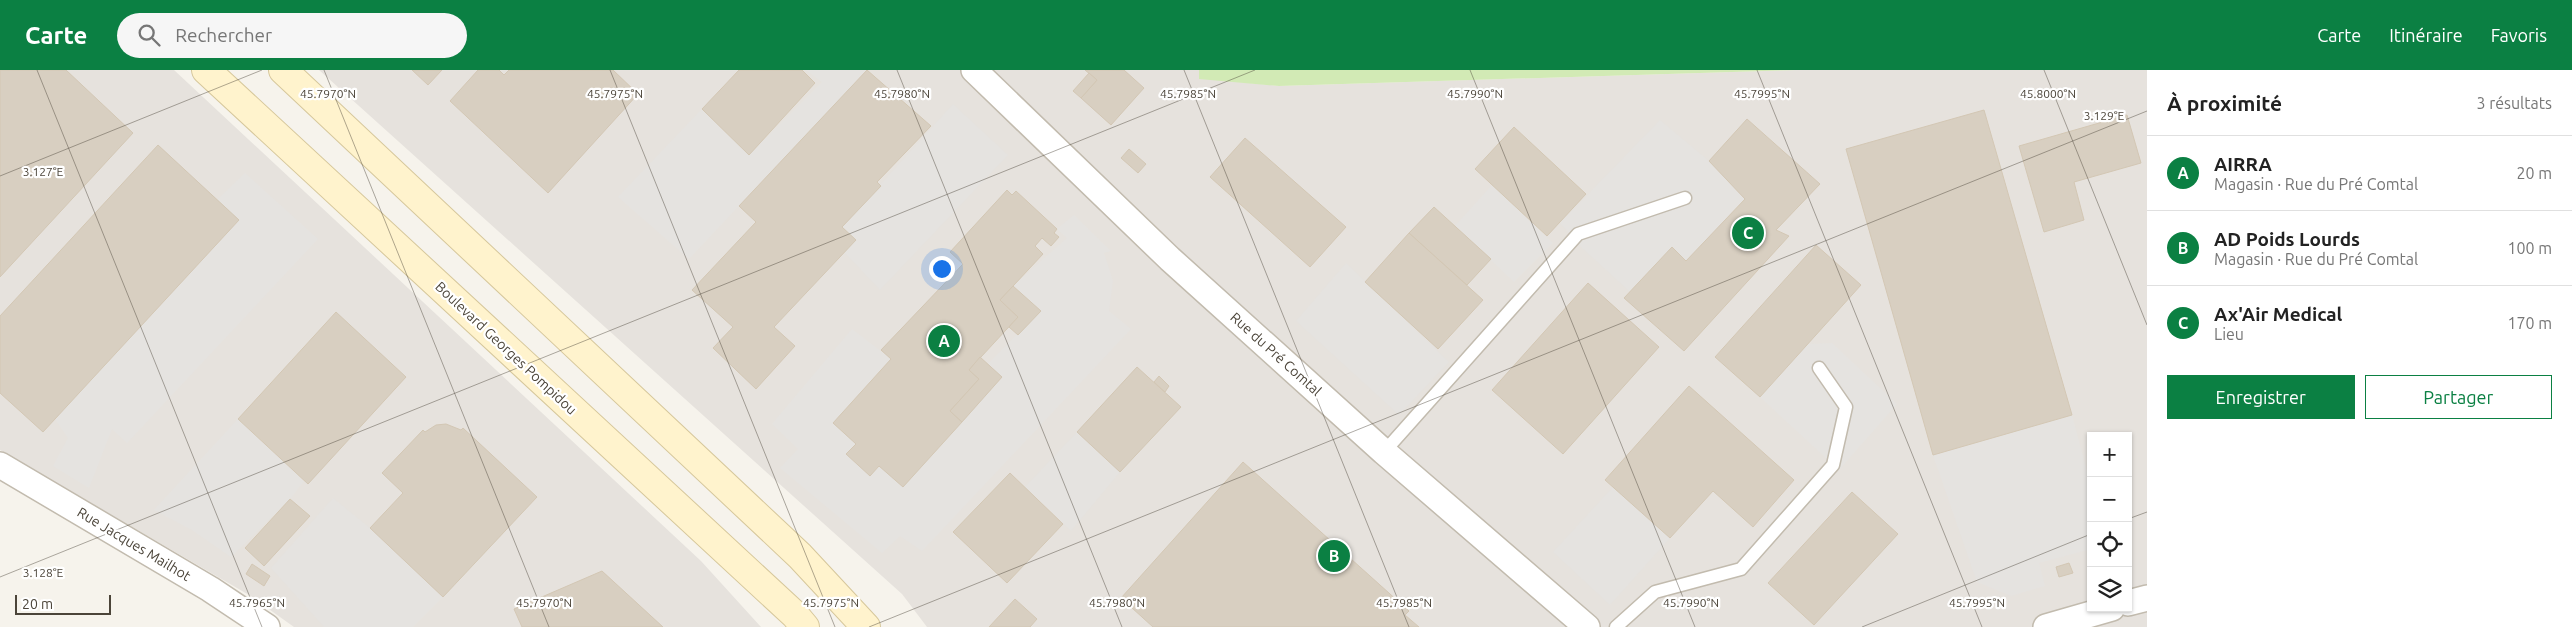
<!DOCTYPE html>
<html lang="fr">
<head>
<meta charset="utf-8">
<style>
  body { margin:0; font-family:Ubuntu,sans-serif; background:#f6f6f6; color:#222 }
  .controls { position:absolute; right:15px; bottom:15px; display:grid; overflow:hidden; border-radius:0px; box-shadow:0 1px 4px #0004 }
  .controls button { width:45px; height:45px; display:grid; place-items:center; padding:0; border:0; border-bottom:1px solid #e0e0e0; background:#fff; color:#222; font:25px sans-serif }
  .scale { position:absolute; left:15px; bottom:12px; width:96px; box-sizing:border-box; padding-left:5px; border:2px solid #4b4439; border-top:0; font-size:14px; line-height:18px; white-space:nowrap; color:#4b4439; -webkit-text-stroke:4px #fff; paint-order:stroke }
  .you { position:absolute; left:941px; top:198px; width:18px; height:18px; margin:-12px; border:4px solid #fff; border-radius:50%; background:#1a73e8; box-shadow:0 0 0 8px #1a73e833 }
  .badge { display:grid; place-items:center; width:32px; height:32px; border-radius:50%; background:#0b8043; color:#fff; font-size:16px; font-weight:700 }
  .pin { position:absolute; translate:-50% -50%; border:2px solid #fff; box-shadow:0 1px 5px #0006 }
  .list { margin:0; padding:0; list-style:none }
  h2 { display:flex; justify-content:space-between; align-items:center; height:65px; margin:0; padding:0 20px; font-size:21px }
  h2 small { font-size:16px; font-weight:400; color:#767676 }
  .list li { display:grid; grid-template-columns:32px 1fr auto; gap:15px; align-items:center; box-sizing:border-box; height:75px; padding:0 20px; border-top:1px solid #e0e0e0 }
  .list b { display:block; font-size:19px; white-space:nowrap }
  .list p { margin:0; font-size:16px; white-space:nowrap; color:#767676 }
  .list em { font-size:16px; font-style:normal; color:#767676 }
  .actions { display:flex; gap:10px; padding:15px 20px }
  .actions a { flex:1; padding:11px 0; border:1px solid #0b8043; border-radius:0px; text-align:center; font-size:18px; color:#0b8043 }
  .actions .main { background:#0b8043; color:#fff }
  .icon { flex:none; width:28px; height:28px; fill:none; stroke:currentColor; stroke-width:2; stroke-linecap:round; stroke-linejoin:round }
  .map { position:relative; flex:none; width:2147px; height:557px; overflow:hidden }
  header { display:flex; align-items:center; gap:30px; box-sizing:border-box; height:70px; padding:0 25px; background:#0b8043; color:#fff }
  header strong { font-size:24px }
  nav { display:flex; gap:28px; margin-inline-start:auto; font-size:18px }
  .search { width:350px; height:45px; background:#f6f6f6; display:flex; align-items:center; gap:12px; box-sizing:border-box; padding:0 18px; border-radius:28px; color:#767676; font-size:19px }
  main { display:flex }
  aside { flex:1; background:#fff }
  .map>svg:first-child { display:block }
  .industrial { fill:#e6e2dd; fill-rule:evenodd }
  .green { fill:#d2eab5 }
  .parking { fill:#e5e3e0 }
  .building { fill:#d8cfc1; stroke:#d3c7b4 }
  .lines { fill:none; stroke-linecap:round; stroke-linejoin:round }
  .service-casing { stroke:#c2bbae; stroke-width:15 }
  .minor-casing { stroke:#c2bbae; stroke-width:28 }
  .secondary-casing { stroke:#d6c79b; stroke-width:30 }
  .service { stroke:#fff; stroke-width:12 }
  .minor { stroke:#fff; stroke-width:25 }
  .secondary { stroke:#fff3cd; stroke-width:28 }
  .ticks { fill:none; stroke:#4b4439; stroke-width:1; stroke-opacity:0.45 }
  .labels { text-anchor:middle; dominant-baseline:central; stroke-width:4.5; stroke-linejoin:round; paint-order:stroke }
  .street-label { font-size:14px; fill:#4b4439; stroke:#fff }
  .ticks-label { font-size:12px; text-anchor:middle; fill:#4b4439; stroke:#fff; stroke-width:4.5; stroke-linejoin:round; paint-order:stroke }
</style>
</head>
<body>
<header>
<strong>Carte</strong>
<div class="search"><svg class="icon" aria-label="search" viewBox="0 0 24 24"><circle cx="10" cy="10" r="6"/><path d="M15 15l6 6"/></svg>Rechercher</div>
<nav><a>Carte</a><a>Itinéraire</a><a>Favoris</a></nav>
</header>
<main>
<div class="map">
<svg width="2147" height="557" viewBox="0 0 2147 557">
  <rect width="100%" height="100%" fill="#f6f3ec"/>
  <!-- industrial -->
  <g class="industrial">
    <polygon points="0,0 174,0 701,491 761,557 294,557 249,525 0,380"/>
    <path d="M319 0H1199V8L1279 16 1797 0H2147V557H927L902 524ZM2091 366H2128V538H2091Z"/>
  </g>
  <!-- green -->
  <polygon class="green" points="1199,0 1797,0 1279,16 1199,9"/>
  <!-- parking -->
  <g class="parking">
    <polygon points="806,0 867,0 689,189 618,127 702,39 749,85 822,12"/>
    <polygon points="953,34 1008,85 880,220 844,182 856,170 842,157"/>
    <polygon points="1660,50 1709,91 1745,129 1686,191 1671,178 1630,222 1581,177 1560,153"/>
    <polygon points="245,103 318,169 127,373 112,359 89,418 53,396 68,368 55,349 239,150 217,130"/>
    <polygon points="1492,115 1553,173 1514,212 1455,156"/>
    <polygon points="1074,145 1111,181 1104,183 1113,211 1109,241 1131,259 922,481 900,466 882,483 780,398 798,379 772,354 852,259 891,289 833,353 856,374 870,406 879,396 903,417 1002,308 988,294 1040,241 1013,216 1067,168 1057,159"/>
    <polygon points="1346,193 1449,292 1399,345 1296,251"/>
    <polygon points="1832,273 1897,334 1839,400 1760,327 1808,274"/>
    <polygon points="2072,345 2091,416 2091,479 2039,493 2045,516 2011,526 1977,512 1933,385"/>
    <polygon points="238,349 304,411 290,429 231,487 192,460 154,440"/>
    <polygon points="1077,362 1120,402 1071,461 1025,417"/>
    <polygon points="1613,417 1670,468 1610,535 1553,482"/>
    <polygon points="333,428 370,458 443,527 413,557 324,557 271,498"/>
  </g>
  <!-- building -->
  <g class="building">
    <polygon points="0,0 66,0 133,63 0,207"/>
    <polygon points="412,0 442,0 428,15"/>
    <polygon points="478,0 499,0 504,5 509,0 613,0 638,24 548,123 450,31"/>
    <polygon points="739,0 802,0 815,13 749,85 702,39"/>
    <polygon points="867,0 931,56 877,112 881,116 842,157 856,170 774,257 795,276 756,319 713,278 733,257 692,220 756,152 739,136"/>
    <polygon points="1085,0 1124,0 1144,18 1111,55 1081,28 1097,10"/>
    <polygon points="1089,3 1097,10 1081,28 1073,21"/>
    <polygon points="1984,40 2072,345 1933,385 1846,79"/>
    <polygon points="2127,45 2141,93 2074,112 2084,150 2044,162 2019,76"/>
    <polygon points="1747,49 1820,114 1776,160 1789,166 1684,281 1624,228 1672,177 1686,191 1745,129 1709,91"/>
    <polygon points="1514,57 1586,124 1547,166 1475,99"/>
    <polygon points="1245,68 1346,157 1310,197 1210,107"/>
    <polygon points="158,75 239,150 43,362 0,323 0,246"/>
    <polygon points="1129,79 1146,94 1138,103 1121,88"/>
    <polygon points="1007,120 1012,125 1016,121 1057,159 1054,163 1059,167 1051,176 1042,168 1035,176 1043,184 1000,230 1018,247 969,300 979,309 950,341 962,352 903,417 879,396 870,406 846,384 856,374 833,353 891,289 881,280 963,194 950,182"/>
    <polygon points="1434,137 1491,189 1467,215 1409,163"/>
    <polygon points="1409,163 1483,230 1438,279 1365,212"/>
    <polygon points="1816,175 1861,215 1760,327 1715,287"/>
    <polygon points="1588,213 1659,277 1563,384 1492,320"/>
    <polygon points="1013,216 1041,241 1018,265 1009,257 1018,247 1000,230"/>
    <polygon points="336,242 406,307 308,414 238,349"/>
    <polygon points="980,287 1002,307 962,352 950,341 979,309 969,300"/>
    <polygon points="1137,297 1181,337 1120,402 1077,362"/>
    <polygon points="1159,306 1169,316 1165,322 1154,312"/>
    <polygon points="1689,316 1794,410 1753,457 1713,421 1670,468 1605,410"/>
    <polygon points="446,354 461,360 463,358 537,427 443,527 370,458 403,423 382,403 423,360 425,362 436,355"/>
    <polygon points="1243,392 1409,541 1405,545 1419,557 1153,557 1121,528"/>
    <polygon points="1010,403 1063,454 1007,513 953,462"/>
    <polygon points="1852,422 1898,464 1814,555 1768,513"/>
    <polygon points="290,429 310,446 264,496 245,478"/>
    <polygon points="2069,493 2073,503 2059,507 2056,497"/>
    <polygon points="252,494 270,506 264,516 246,504"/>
    <polygon points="602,501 663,557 522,557 514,539"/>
    <polygon points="1015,529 1037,549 1030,557 989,557"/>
  </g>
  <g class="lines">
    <defs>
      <g id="service">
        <polyline points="1384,382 1578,164 1685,128"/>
        <polyline points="1616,557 1655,522 1741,499 1833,395 1846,337 1819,298"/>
      </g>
      <g id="minor">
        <polyline points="974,0 1170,189 1384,382 1587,557"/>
        <polyline points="0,395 210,519 267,557"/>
        <polyline points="2128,533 2147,528"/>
        <polyline points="2046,557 2112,538"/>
      </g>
      <g id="secondary">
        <polyline points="206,0 795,545 805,557"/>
        <polyline points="283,0 800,486 866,557"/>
      </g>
    </defs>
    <!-- service casing -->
    <use href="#service" class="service-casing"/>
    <!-- minor casing -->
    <use href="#minor" class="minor-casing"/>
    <!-- secondary casing -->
    <use href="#secondary" class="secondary-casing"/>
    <!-- service -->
    <use href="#service" class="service"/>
    <!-- minor -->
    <use href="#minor" class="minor"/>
    <!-- secondary -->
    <use href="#secondary" class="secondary"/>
  </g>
  <!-- ticks -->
  <path class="ticks" d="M37 0 262 557M324 0 549 557M610 0 835 557M897 0 1122 557M1184 0 1409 557M1470 0 1695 557M1757 0 1982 557M2044 0 2147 255M0 106 262 0M2128 449 2147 442M0 507 1255 0M869 557 2147 41M1862 557 2091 464"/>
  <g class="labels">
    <!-- street labels -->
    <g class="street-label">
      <text transform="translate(506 278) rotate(43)">Boulevard Georges Pompidou</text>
      <text transform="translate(1276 284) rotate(42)">Rue du Pré Comtal</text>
      <text transform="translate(134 474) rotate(31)">Rue Jacques Mailhot</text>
    </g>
  </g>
  <g class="ticks-label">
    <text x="328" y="28">45.7970°N</text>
    <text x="615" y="28">45.7975°N</text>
    <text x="902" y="28">45.7980°N</text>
    <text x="1188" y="28">45.7985°N</text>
    <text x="1475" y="28">45.7990°N</text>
    <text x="1762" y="28">45.7995°N</text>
    <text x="2048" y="28">45.8000°N</text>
    <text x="2104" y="50">3.129°E</text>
    <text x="43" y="106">3.127°E</text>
    <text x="43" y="507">3.128°E</text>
    <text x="257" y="537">45.7965°N</text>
    <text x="544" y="537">45.7970°N</text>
    <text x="831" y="537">45.7975°N</text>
    <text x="1117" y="537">45.7980°N</text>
    <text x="1404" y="537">45.7985°N</text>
    <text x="1691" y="537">45.7990°N</text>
    <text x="1977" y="537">45.7995°N</text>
  </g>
</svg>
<div class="controls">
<button>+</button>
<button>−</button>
<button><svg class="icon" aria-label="locate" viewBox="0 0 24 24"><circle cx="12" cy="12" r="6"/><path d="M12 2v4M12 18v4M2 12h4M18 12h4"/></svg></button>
<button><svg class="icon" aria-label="layers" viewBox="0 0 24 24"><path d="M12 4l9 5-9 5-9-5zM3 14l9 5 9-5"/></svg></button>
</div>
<div class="scale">20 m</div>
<div class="you"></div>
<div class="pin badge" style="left:944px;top:271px">A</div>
<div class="pin badge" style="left:1334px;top:486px">B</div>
<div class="pin badge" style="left:1748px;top:163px">C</div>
</div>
<aside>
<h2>À proximité<small>3 résultats</small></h2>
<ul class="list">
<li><span class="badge">A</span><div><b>AIRRA</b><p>Magasin · Rue du Pré Comtal</p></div><em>20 m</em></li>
<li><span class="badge">B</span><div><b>AD Poids Lourds</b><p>Magasin · Rue du Pré Comtal</p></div><em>100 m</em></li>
<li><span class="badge">C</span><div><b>Ax'Air Medical</b><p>Lieu</p></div><em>170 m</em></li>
</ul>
<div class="actions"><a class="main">Enregistrer</a><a>Partager</a></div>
</aside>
</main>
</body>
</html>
